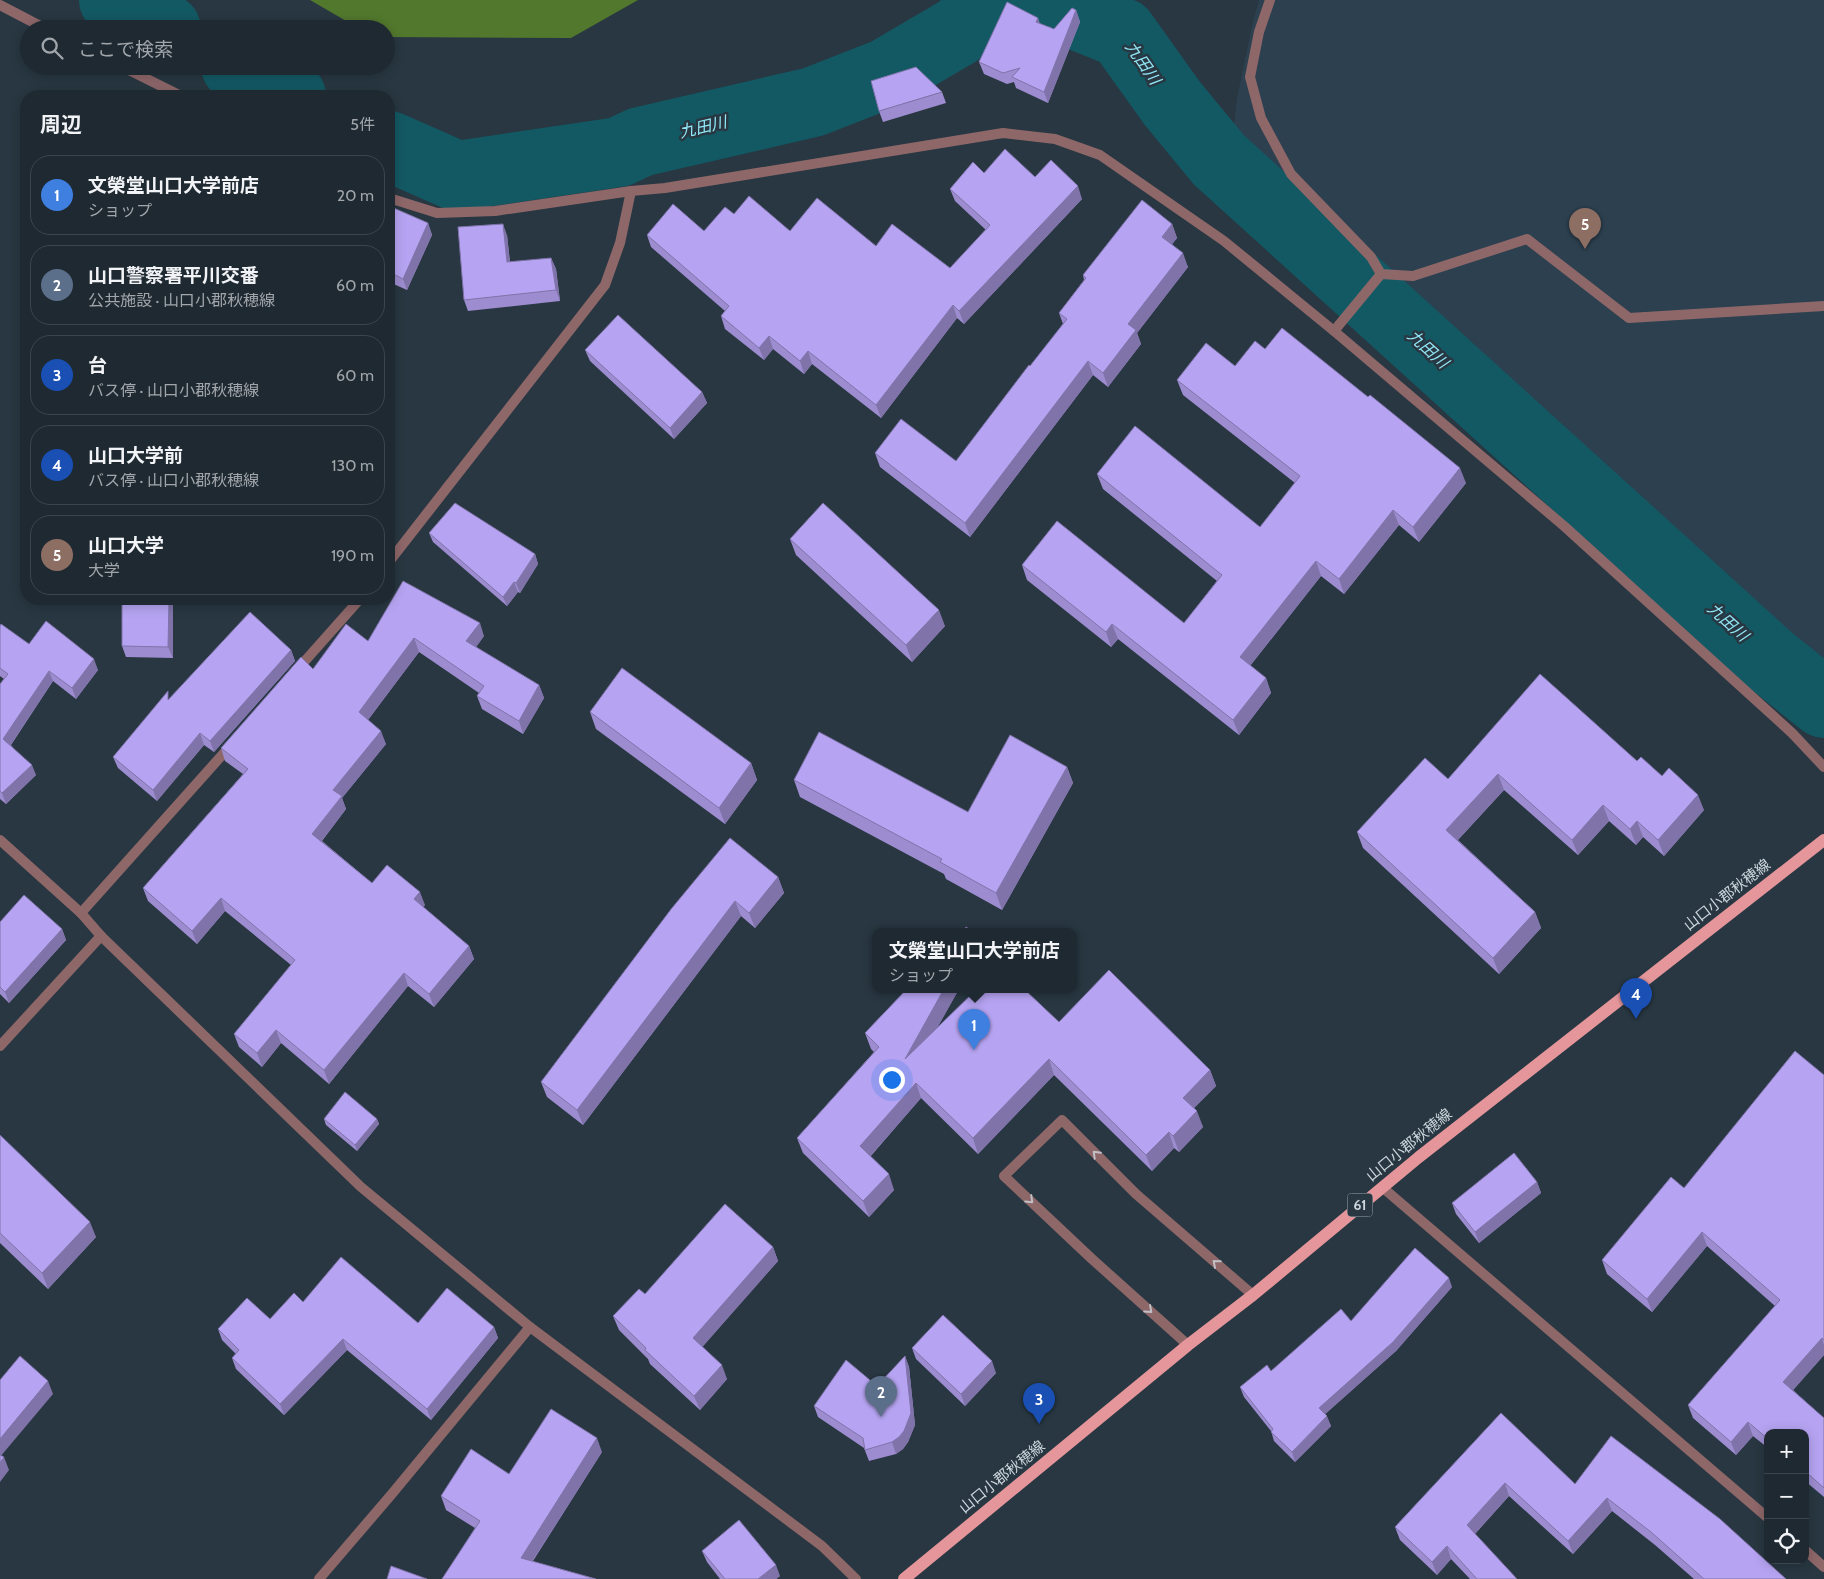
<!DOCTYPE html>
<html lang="ja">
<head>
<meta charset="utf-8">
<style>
  body { margin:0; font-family:Cabin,"Noto Sans JP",sans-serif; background:#263139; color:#f1f3f6 }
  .controls { position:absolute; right:15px; bottom:15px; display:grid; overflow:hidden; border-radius:10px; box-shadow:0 2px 12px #0003 }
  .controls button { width:45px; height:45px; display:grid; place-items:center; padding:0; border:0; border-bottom:1px solid #3c454d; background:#1e2931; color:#f1f3f6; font:25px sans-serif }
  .you { position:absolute; left:891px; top:1079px; width:18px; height:18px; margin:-12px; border:4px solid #fff; border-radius:50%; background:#1a73e8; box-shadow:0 0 0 8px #1a73e833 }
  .badge { display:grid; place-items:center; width:32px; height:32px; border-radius:50%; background:#8bbbb9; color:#fff; font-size:16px; font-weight:700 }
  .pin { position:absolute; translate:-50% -41px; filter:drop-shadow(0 1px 2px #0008) }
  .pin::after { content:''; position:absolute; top:26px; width:18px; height:15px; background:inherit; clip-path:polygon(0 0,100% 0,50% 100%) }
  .popup { position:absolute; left:872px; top:928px; width:205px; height:65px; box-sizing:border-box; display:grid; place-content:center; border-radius:10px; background:#1e2931; filter:drop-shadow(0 1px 4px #0005); font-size:16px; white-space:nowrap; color:#a1a6ab }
  .popup b { font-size:19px; color:#f1f3f6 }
  .popup::after { content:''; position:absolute; left:50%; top:100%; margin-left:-10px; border:10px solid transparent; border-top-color:#1e2931 }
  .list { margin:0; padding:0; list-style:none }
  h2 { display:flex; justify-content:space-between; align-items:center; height:65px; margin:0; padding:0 20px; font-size:21px }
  h2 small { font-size:16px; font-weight:400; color:#a1a6ab }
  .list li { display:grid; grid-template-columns:32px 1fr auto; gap:15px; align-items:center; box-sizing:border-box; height:80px; margin:0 10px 10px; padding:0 10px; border:1px solid #3c454d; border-radius:20px }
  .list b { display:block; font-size:19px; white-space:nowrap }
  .list p { margin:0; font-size:16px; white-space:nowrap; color:#a1a6ab }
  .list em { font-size:16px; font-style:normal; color:#a1a6ab }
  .icon { flex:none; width:28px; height:28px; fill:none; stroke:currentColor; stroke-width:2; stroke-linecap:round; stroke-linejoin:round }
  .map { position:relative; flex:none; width:1824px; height:1579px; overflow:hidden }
  .search { position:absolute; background:#1e2931; box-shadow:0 2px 12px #0003; left:20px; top:20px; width:375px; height:55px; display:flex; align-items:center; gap:12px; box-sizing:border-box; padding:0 18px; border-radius:28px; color:#a1a6ab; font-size:19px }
  .panel { position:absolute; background:#1e2931; box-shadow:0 2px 12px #0003; left:20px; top:90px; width:375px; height:515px; border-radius:20px }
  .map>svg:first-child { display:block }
  .built { fill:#2c404f }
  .forest { fill:#52782d }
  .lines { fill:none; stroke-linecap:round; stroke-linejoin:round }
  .river { stroke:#135964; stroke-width:70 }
  .service { stroke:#8e6769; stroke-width:10 }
  .minor { stroke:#8e6769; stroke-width:10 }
  .primary { stroke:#e5969b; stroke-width:12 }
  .wall { fill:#9d8dd0 }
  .shaded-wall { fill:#7f73a9 }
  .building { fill:#b6a4f2; stroke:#7f73a9 }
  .oneway { stroke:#c0c0c6 }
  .labels { text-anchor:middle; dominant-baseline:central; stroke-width:5; stroke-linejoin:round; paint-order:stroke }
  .shield { fill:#283741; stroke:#9ca6ae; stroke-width:1 }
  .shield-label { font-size:14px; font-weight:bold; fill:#cdd6dd }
  .street-label { font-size:15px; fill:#cdd6dd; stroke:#283741 }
  .water-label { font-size:16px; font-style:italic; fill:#91e7f6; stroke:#283741 }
</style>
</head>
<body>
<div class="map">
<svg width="1824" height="1579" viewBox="0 0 1824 1579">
  <rect width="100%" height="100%" fill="#283741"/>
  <!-- built -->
  <polygon class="built" points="1259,0 1824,0 1824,665 1717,569 1434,333 1260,164 1233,135 1237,98 1253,21"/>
  <!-- forest -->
  <polygon class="forest" points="310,0 638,0 571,38 386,37 386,29 360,29"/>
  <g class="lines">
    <!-- river -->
    <g class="river">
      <polyline points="114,0 166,29"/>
      <polyline points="1040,0 1122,33 1172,103 1219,160 1769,659 1824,703"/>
      <polyline points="236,66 291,96"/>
      <polyline points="389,146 457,176 619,152 640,142 813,102 887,73 957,32 999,0"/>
    </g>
    <!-- service -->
    <g class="service">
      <polyline points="1270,0 1259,32 1250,77 1261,118 1291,174 1371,257 1381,274 1413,276 1527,239 1629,318 1824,306"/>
      <polyline points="1188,1345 1092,1259 1004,1176 1062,1120 1136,1194 1253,1295"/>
    </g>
    <!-- minor -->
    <g class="minor">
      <polyline points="0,5 46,29"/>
      <polyline points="121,66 181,96"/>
      <polyline points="389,198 437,213 495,211 631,191 665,188 1003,133 1055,139 1100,155 1224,241 1334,331 1564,526 1792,733 1824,767"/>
      <polyline points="1334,331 1381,274"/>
      <polyline points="389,562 605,285 620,243 631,191"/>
      <polyline points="296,671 360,599"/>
      <polyline points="0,840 81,913 101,936 361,1187 530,1327 822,1546 856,1579"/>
      <polyline points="81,913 232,744"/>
      <polyline points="0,1046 101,936"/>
      <polyline points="1382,1187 1768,1518"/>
      <polyline points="1805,1550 1824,1567"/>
      <polyline points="319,1579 391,1495 530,1327"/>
    </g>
    <!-- primary -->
    <polyline class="primary" points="904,1579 1188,1345 1253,1295 1419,1157 1824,840"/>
  </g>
  <!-- wall -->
  <g class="wall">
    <polygon points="1076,10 1080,22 1048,103 1016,88 1014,82 1007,84 984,74 979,62 1040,24 1054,29"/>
    <polygon points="942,92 946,103 883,122 879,111"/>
    <polygon points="984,173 1035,177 1082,199 964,324 957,318 881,418 812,364 804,374 773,349 764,360 725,329 721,316 725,311 651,247 647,235 704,231 734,214 790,231 876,246 950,268 986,230 955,201 950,189"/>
    <polygon points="389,206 428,223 432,235 407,290 389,282"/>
    <polygon points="1172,224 1177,238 1172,244 1188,267 1137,333 1141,344 1108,387 1093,375 970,537 880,467 875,453 956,461 1063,324 1059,313 1084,280 1083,275"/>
    <polygon points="507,235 510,262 551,258 556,269 560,301 468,311 464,300"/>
    <polygon points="1265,349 1466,483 1419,542 1399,525 1344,594 1321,576 1250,666 1266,678 1271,693 1239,735 1118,639 1111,647 1027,580 1022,565 1184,623 1217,581 1103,489 1097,474 1260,527 1295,483 1183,395 1177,380 1235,366"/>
    <polygon points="585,350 702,392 707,403 674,439 590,361"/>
    <polygon points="429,533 535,554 538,564 520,593 518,592 507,606 433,542"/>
    <polygon points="790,539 945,626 912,662 796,555"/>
    <polygon points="122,599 173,599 173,658 126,657 122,646"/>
    <polygon points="0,626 29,644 98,670 76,699 53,681 11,745 36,775 6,804 0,799 0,684 4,679 0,676"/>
    <polygon points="484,636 476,647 539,685 544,698 523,734 482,709 477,696 479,693 419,652 368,720 386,744 342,798 346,809 322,841 372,883 425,905 423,907 469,946 474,959 434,1007 408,986 329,1084 281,1043 262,1067 239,1047 234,1034 291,965 225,911 197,944 148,901 143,888 243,774 225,761 221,748 313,669 368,641"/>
    <polygon points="291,650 295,661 214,752 204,745 157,801 118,768 113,757 171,698"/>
    <polygon points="590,712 751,763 757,780 725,824 596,729"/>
    <polygon points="1637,761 1662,776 1704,810 1664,856 1643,837 1636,845 1609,821 1578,855 1504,790 1458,840 1535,912 1541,928 1499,974 1363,848 1357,832 1448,779"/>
    <polygon points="1067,767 1073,783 1002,910 946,879 944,874 800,797 794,780 968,812"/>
    <polygon points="778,877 784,893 755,928 741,916 583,1125 547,1097 541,1082 672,908"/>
    <polygon points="0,922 62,929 66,940 9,1003 0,994"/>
    <polygon points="907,989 959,989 937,1028 1059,1022 1210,1070 1216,1086 1194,1108 1203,1127 1179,1152 1174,1148 1152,1171 1054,1075 978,1154 921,1098 870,1157 894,1190 869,1217 803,1153 797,1138 874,1052 871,1049 865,1033"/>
    <polygon points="1824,1075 1824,1355 1793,1390 1824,1418 1824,1497 1805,1481 1805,1433 1768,1433 1768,1448 1753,1436 1736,1455 1693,1418 1688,1405 1775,1306 1707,1246 1652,1312 1607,1274 1602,1260 1684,1188"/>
    <polygon points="324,1119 377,1119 379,1124 357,1151 326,1125"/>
    <polygon points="0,1135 96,1237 48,1289 0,1243"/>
    <polygon points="1537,1182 1541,1193 1479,1243 1456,1214 1452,1203"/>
    <polygon points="773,1247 778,1261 702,1347 727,1379 700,1410 650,1364 648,1359 619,1330 613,1316 645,1294"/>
    <polygon points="1452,1287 1396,1351 1325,1414 1331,1426 1295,1462 1274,1441 1271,1431 1244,1397 1240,1387 1271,1371 1351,1321"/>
    <polygon points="303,1302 418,1323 494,1327 498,1338 431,1420 347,1350 284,1415 236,1369 232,1358 236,1354 222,1340 218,1329 270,1319"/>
    <polygon points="912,1348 996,1373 965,1406 916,1359"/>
    <polygon points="905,1356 909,1367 915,1425 908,1442 903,1449 896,1454 869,1461 864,1448 818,1417 814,1406 877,1386"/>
    <polygon points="1501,1413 1575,1484 1786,1579 1694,1579 1655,1545 1612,1511 1573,1554 1509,1496 1475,1534 1517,1579 1470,1579 1451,1559 1437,1575 1400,1540 1395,1527"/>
    <polygon points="602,1452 533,1561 442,1579 475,1528 446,1510 441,1496 509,1474"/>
    <polygon points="702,1551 780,1576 776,1579 720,1579 707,1562"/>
  </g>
  <!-- shaded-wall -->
  <g class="shaded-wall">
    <polygon points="1076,10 1080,22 1048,103 1044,92"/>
    <polygon points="1038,18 1042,29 1036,22"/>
    <polygon points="1078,186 1082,199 964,324 959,311"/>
    <polygon points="428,223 432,235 407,290 403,279"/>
    <polygon points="503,224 507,235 511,273 507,262"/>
    <polygon points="1172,224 1177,238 1167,251 1162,237"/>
    <polygon points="1183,253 1188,267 1137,333 1141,344 1108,387 1103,373 1128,324"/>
    <polygon points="551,258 556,269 560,301 556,290"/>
    <polygon points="953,305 957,318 881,418 876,405"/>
    <polygon points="769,336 773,349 764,360 759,348"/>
    <polygon points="808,351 812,364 804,374 800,361"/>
    <polygon points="1088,361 1093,375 970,537 965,523"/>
    <polygon points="702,392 707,403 674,439 670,428"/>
    <polygon points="1460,468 1466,483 1419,542 1413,527"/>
    <polygon points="1393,510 1399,525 1344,594 1339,579"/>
    <polygon points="535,554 538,564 520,593 516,583"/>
    <polygon points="1316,561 1321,576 1245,672 1240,657"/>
    <polygon points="514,582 518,592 507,606 503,597"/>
    <polygon points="169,599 173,599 173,658 168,647"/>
    <polygon points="939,610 945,626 912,662 906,645"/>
    <polygon points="480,623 484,636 471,654 466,641"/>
    <polygon points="1112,624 1118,639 1111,647 1106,632"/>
    <polygon points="414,638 419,652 364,725 359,712"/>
    <polygon points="291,650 295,661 214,752 210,741"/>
    <polygon points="94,659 98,670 76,699 72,688"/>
    <polygon points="49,671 53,681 7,750 3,739"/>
    <polygon points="1266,678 1271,693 1239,735 1233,720"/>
    <polygon points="539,685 544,698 523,734 519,721"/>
    <polygon points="381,731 386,744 342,798 346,809 317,847 312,834 333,790"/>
    <polygon points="200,733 204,745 157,801 153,790"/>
    <polygon points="751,763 757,780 725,824 719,808"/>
    <polygon points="32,765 36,775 6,804 2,793"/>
    <polygon points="1067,767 1073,783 1002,910 996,893"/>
    <polygon points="1498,774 1504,790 1452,846 1446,830"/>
    <polygon points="1698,795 1704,810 1664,856 1658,840"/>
    <polygon points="1603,805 1609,821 1578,855 1572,840"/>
    <polygon points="1637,821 1643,837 1636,845 1630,829"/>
    <polygon points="778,877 784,893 755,928 749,913"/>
    <polygon points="420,892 425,905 419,912 414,899"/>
    <polygon points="221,898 225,911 197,944 192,931"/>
    <polygon points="735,901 741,916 583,1125 577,1110"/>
    <polygon points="1535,912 1541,928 1499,974 1493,958"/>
    <polygon points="62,929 66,940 9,1003 5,992"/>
    <polygon points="469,946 474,959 434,1007 429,994"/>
    <polygon points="404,973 408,986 329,1084 324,1070"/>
    <polygon points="944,989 959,989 911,1075 905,1059"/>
    <polygon points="276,1030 281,1043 262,1067 257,1053"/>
    <polygon points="1049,1059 1054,1075 978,1154 973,1138"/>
    <polygon points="1210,1070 1216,1086 1189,1113 1183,1098"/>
    <polygon points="916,1083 921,1098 865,1162 860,1146"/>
    <polygon points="1197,1111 1203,1127 1179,1152 1173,1136"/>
    <polygon points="377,1119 379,1124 357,1151 355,1145"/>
    <polygon points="1169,1132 1174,1148 1152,1171 1146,1155"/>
    <polygon points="889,1174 894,1190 869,1217 863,1201"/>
    <polygon points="1537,1182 1541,1193 1479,1243 1475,1232"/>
    <polygon points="90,1222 96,1237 48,1289 42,1273"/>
    <polygon points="1702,1232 1707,1246 1652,1312 1647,1299"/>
    <polygon points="773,1247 778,1261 698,1352 693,1338"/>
    <polygon points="1449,1278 1452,1287 1396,1351 1322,1417 1319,1408"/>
    <polygon points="494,1327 498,1338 431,1420 427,1409"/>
    <polygon points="1822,1338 1824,1345 1824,1355 1788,1396 1783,1382"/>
    <polygon points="343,1339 347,1350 284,1415 280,1404"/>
    <polygon points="905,1356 909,1367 915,1425 908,1442 903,1449 896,1454 892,1442"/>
    <polygon points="992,1361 996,1373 965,1406 961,1394"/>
    <polygon points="722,1365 727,1379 700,1410 694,1396"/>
    <polygon points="48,1381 53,1394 0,1457 0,1439"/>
    <polygon points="1327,1416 1331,1426 1295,1462 1292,1452"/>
    <polygon points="1748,1422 1753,1436 1736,1455 1731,1442"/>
    <polygon points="597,1438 602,1452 526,1571 521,1558"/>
    <polygon points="4,1457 9,1470 0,1482 0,1463"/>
    <polygon points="1505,1483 1509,1496 1471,1538 1467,1525"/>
    <polygon points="1607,1498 1612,1511 1573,1554 1568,1541"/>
    <polygon points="1447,1546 1451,1559 1437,1575 1432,1562"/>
    <polygon points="776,1565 780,1576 776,1579 758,1579"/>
  </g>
  <!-- building -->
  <g class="building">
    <polygon points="1007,2 1038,18 1036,22 1054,29 1072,8 1076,10 1044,92 1012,77 1020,68 1003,73 979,62"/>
    <polygon points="916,67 942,92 879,111 871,81"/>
    <polygon points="1005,149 1035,177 1051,160 1078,186 959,311 953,305 876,405 808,351 800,361 769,336 759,348 721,316 729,306 647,235 673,204 704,231 725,207 734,214 749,196 790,231 817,198 876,246 892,224 950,268 990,225 950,189 973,162 984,173"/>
    <polygon points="1142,200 1172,224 1162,237 1183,253 1128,324 1136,330 1103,373 1088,361 965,523 875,453 901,419 956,461 1029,365 1030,366 1067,319 1059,313 1086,278 1083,275"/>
    <polygon points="389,206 428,223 403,279 389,272"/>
    <polygon points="503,224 507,262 551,258 556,290 464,300 458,227"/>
    <polygon points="618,315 702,392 670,428 585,350"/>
    <polygon points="1282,328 1368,397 1370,395 1460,468 1413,527 1393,510 1339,579 1316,561 1240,657 1266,678 1233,720 1112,624 1106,632 1022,565 1057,521 1184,623 1222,575 1097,474 1135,426 1260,527 1300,476 1177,380 1206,343 1235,366 1255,341 1265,349"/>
    <polygon points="455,503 535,554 516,583 514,582 503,597 429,533"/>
    <polygon points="823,503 939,610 906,645 790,539"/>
    <polygon points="403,581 480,623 466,641 539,685 519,721 477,696 484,686 414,638 359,712 381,731 333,790 342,796 312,834 372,883 387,865 420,892 414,899 469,946 429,994 404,973 324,1070 276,1030 257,1053 234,1034 295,960 221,898 192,931 143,888 248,769 221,748 301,657 313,669 346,624 368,641"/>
    <polygon points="122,599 169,599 168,647 122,646"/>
    <polygon points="250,612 291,650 210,741 200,733 153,790 113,757 168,691 168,700"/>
    <polygon points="46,621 94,659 72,688 49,671 3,739 32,765 2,793 0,791 0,684 8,674 0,668 0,626 1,624 29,644"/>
    <polygon points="622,668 751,763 719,808 590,712"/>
    <polygon points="1540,674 1637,761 1641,757 1662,776 1669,768 1698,795 1658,840 1637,821 1630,829 1603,805 1572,840 1498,774 1446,830 1535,912 1493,958 1357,832 1425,758 1448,779"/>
    <polygon points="819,732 968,812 1010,735 1067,767 996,893 940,862 942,859 794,780"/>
    <polygon points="730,838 778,877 749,913 735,901 577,1110 541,1082 672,908"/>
    <polygon points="24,895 62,929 5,992 0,987 0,922"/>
    <polygon points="966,927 972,931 962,931"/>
    <polygon points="1109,970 1210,1070 1183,1098 1197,1111 1173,1136 1169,1132 1146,1155 1049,1059 973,1138 916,1083 860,1146 889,1174 863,1201 797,1138 879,1047 865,1033 907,989 944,989 905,1059 977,989 1024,989 1059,1022"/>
    <polygon points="1795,1051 1824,1075 1824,1340 1822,1338 1783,1382 1824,1418 1824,1488 1805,1471 1805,1433 1768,1433 1768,1439 1748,1422 1731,1442 1688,1405 1780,1300 1702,1232 1647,1299 1602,1260 1671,1177 1684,1188"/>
    <polygon points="345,1092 377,1119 355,1145 324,1119"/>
    <polygon points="0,1135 90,1222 42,1273 0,1233"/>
    <polygon points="1514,1153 1537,1182 1475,1232 1452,1203"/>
    <polygon points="725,1204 773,1247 693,1338 722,1365 694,1396 645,1350 646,1348 613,1316 639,1289 645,1294"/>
    <polygon points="1415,1248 1449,1278 1393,1342 1319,1408 1327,1416 1292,1452 1271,1432 1273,1429 1240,1387 1267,1365 1271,1371 1341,1309 1351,1321"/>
    <polygon points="341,1257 418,1323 447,1288 494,1327 427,1409 343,1339 280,1404 232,1358 239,1350 218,1329 247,1298 270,1319 294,1293 303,1302"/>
    <polygon points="943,1315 992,1361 961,1394 912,1348"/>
    <polygon points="20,1356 48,1381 0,1439 0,1380"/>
    <polygon points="905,1356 911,1413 904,1431 899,1437 892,1442 865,1450 863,1438 814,1406 846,1360 877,1386"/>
    <polygon points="551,1409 597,1438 521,1558 596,1579 442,1579 480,1521 441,1496 471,1449 509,1474"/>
    <polygon points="1501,1413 1575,1484 1611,1436 1720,1519 1786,1579 1704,1579 1651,1532 1607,1498 1568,1541 1505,1483 1467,1525 1517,1579 1477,1579 1447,1546 1432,1562 1395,1527"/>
    <polygon points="0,1455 4,1457 0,1463"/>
    <polygon points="739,1520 776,1565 758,1579 725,1579 702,1551"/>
    <polygon points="391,1566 427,1579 387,1579"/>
  </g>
  <!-- one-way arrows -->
  <defs><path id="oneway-chevron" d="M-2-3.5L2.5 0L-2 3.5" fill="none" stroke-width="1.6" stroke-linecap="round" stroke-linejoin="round" transform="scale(1.25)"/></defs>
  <g class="oneway">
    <use href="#oneway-chevron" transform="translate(1096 1154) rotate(-135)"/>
    <use href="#oneway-chevron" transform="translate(1030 1200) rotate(44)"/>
    <use href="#oneway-chevron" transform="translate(1216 1263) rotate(-139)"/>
    <use href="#oneway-chevron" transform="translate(1149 1310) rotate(42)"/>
  </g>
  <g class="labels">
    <!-- shield labels -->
    <rect class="shield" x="1347.5" y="1193.5" width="25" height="23" rx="4"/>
    <g class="shield-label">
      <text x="1360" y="1205">61</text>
    </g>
    <!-- street labels -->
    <g class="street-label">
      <text transform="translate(1727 895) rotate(-38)">山口小郡秋穂線</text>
      <text transform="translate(1409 1145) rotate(-39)">山口小郡秋穂線</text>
      <text transform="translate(1002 1477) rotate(-39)">山口小郡秋穂線</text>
    </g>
    <!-- water labels -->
    <g class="water-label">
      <text transform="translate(1143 63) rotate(55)">九田川</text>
      <text transform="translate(703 127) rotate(-13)">九田川</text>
      <text transform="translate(1428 349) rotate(42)">九田川</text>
      <text transform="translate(1728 622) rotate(42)">九田川</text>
    </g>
  </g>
</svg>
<div class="controls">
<button>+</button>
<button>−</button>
<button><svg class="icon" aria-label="locate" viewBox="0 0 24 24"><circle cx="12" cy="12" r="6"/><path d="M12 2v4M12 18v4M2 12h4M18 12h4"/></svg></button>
</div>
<div class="you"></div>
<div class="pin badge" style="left:974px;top:1050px;background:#3f7fe0">1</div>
<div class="popup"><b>文榮堂山口大学前店</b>ショップ</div>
<div class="pin badge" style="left:881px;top:1417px;background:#5c6f8a">2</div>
<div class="pin badge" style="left:1039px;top:1424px;background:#1a4fb4">3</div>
<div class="pin badge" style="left:1636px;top:1019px;background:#1a4fb4">4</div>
<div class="pin badge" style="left:1585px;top:249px;background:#8d6e63">5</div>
<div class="search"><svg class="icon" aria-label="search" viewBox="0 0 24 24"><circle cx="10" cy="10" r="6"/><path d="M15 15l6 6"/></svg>ここで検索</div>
<section class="panel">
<h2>周辺<small>5件</small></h2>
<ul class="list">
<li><span class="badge" style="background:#3f7fe0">1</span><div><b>文榮堂山口大学前店</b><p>ショップ</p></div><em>20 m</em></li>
<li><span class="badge" style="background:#5c6f8a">2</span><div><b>山口警察署平川交番</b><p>公共施設 · 山口小郡秋穂線</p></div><em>60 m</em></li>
<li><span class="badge" style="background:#1a4fb4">3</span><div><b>台</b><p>バス停 · 山口小郡秋穂線</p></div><em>60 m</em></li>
<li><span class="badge" style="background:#1a4fb4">4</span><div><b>山口大学前</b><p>バス停 · 山口小郡秋穂線</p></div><em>130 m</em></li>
<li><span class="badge" style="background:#8d6e63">5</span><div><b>山口大学</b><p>大学</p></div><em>190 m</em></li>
</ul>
</section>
</div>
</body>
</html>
